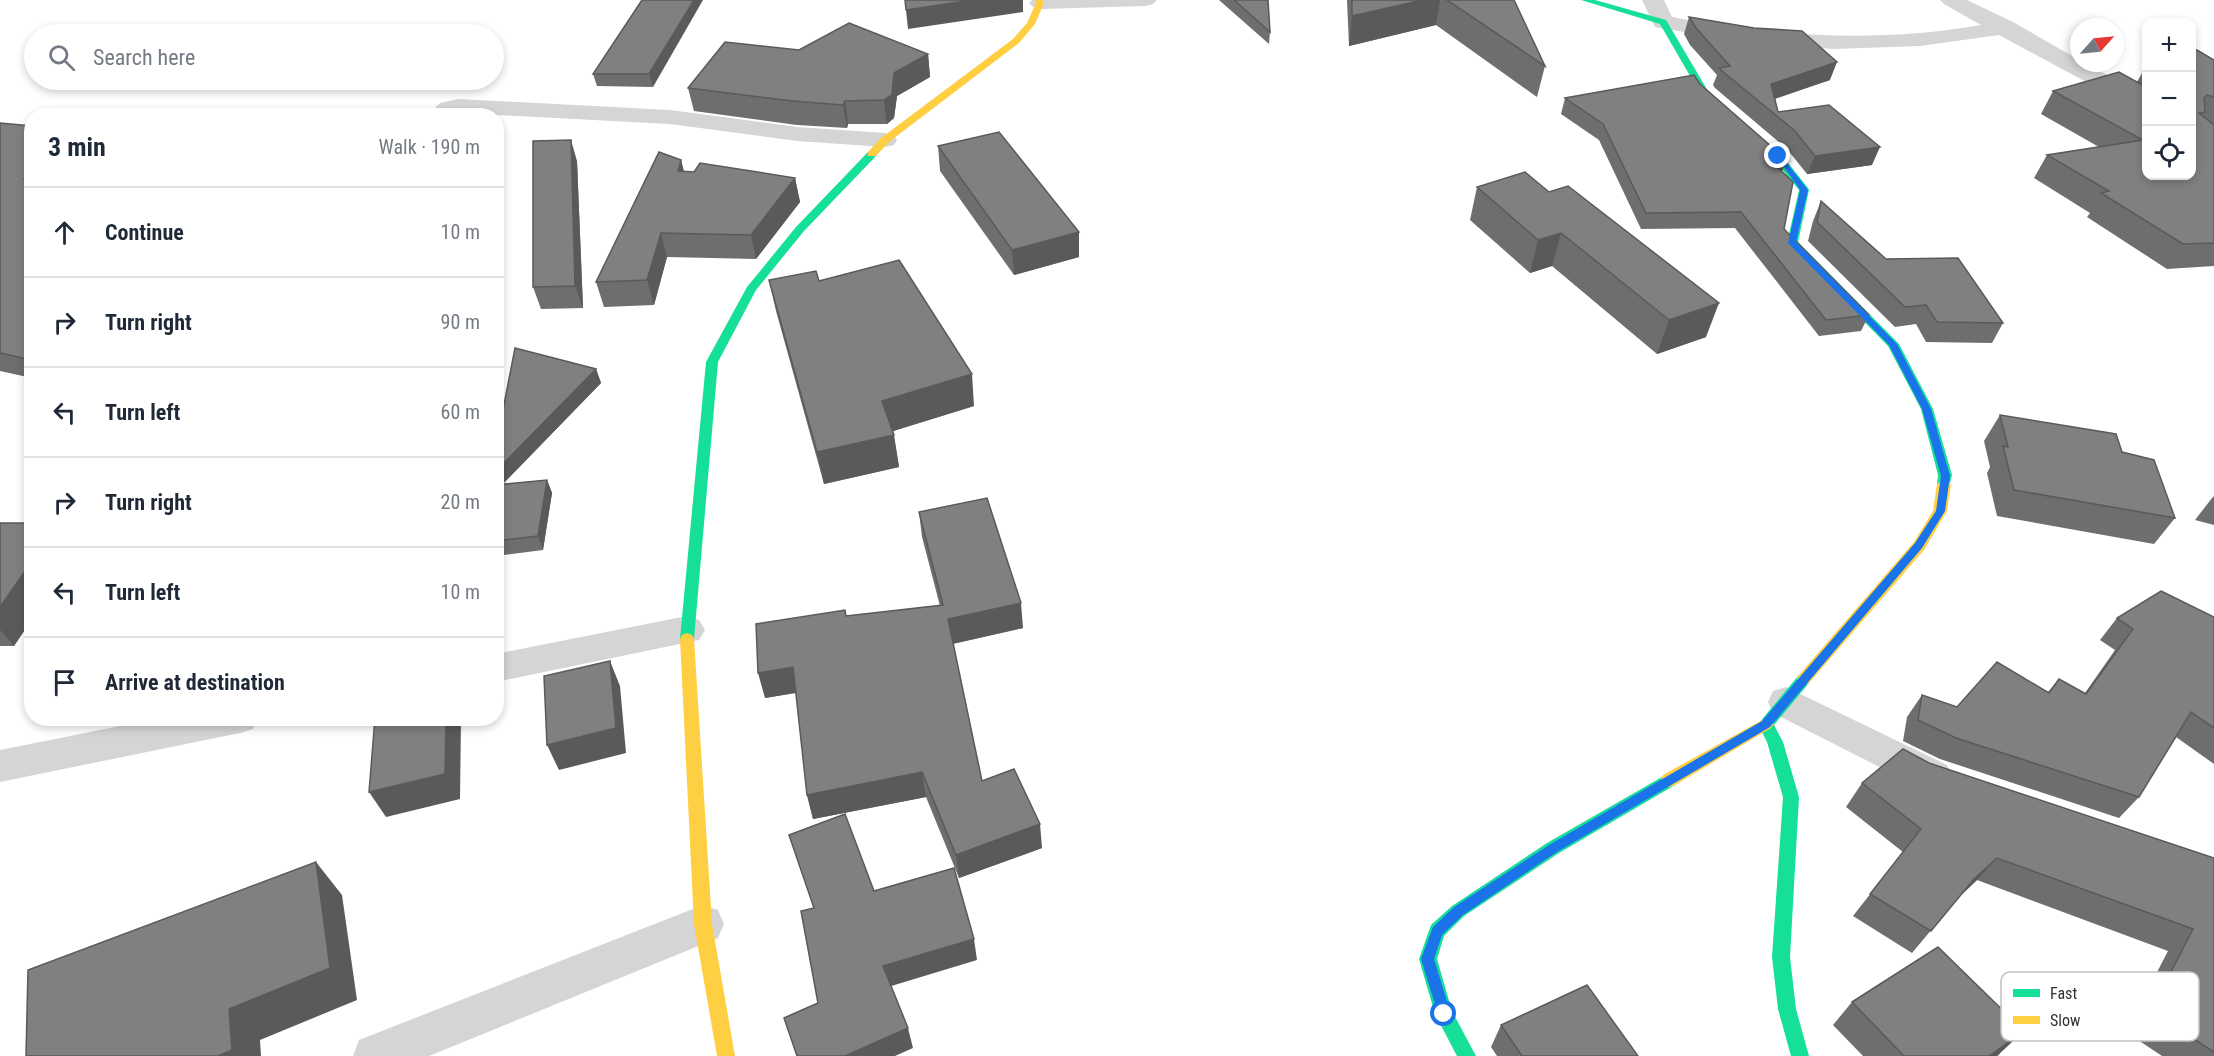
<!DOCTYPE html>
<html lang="en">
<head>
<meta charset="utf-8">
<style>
  body { margin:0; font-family:"Roboto Condensed",sans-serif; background:#f2f2f3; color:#1f2937 }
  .controls { position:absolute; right:18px; top:18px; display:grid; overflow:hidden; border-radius:12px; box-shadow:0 3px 9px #0003 }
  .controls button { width:54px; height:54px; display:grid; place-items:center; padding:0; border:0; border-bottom:2px solid #e0e1e3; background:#fff; color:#1f2937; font:30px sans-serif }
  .compass { position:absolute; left:2070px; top:18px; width:54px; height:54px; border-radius:50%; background:#fff; box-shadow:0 3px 9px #0003; rotate:63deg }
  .stop { position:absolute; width:18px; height:18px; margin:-14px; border:4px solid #1a73e8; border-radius:50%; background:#fff }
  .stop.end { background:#1a73e8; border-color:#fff; box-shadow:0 2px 6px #0008 }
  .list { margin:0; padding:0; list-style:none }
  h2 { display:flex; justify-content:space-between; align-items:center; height:78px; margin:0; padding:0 24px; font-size:26px }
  h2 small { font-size:20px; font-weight:400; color:#747a83 }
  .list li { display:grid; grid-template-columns:39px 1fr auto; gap:18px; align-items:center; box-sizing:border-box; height:90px; padding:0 24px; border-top:2px solid #e0e1e3 }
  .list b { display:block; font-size:22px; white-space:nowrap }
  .list em { font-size:20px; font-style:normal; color:#747a83 }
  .icon { flex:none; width:33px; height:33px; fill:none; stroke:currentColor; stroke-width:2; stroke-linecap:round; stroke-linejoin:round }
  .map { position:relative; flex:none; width:2214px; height:1056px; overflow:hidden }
  .search { position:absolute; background:#fff; box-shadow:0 3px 9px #0003; left:24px; top:24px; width:480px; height:66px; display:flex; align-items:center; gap:15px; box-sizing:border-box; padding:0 21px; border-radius:33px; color:#747a83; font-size:22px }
  .panel { position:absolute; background:#fff; box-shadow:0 3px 9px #0003; left:24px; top:108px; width:480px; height:618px; border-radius:24px }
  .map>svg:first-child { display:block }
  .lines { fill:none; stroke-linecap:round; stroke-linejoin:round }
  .street { fill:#d5d5d5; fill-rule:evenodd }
  .fast { fill:#16e098; fill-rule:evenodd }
  .slow { fill:#ffcf43; fill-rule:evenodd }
  .wall { fill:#6e6e6e }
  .shaded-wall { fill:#5a5a5a }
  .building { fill:#808080; stroke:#5a5a5a; stroke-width:1.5 }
  .route { fill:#1a73e8 }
  .key { fill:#fff; stroke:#c1c1c1; stroke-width:1.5 }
  .key-label { font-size:16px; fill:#313131 }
</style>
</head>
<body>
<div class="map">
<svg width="2214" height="1056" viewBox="0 0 2214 1056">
  <rect width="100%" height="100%" fill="#fff"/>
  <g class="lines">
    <!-- street -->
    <g class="street">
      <polygon points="1032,0 1157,0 1153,4 1146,6 1040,9 1033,7 1029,3"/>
      <path d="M1642 0H1664L1672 17C1774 37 1878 43 1981 25L1944 4 1940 0H1967L2013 22 2079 60V63H2085L2146 96V112L2138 110 1999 35 1920 46 1834 49 1748 43 1655 27Z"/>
      <polygon points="458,99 670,110 797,127 885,133 894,135 897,140 894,145 885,147 797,141 670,124 458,113 453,116 426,116 440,103"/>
      <polygon points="687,616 699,620 705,630 699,640 496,682 496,654"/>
      <polygon points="1786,687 1947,765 1952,776 1947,787 1933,792 1919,787 1773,713 1768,702 1773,691"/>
      <polygon points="160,718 258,718 253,729 240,733 0,782 0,750"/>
      <polygon points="703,905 718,910 724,924 718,938 429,1056 353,1056 359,1040"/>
    </g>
    <!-- fast -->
    <g class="fast">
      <polygon points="1581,0 1595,0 1666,20 1708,91 1781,154 1808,188 1809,190 1798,242 1899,344 1933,409 1952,475 1949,487 1944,489 1937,484 1938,475 1921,409 1888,346 1787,243 1799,190 1773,158 1701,95 1660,24"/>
      <polygon points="872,151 876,152 876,156 804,231 756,290 718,362 694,639 692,643 682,643 680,639 706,362 747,287 796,227 868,152"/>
      <polygon points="1804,673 1809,675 1811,679 1809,683 1774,725 1783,742 1799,797 1790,957 1796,1009 1809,1056 1791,1056 1778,1009 1772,957 1783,797 1767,742 1758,724 1799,675"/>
      <polygon points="1669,773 1675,775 1677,780 1675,785 1559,853 1464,916 1444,936 1437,959 1452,1011 1476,1056 1457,1056 1435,1014 1419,959 1431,925 1452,906 1547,843"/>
    </g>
    <!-- slow -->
    <g class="slow">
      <polygon points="1035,0 1043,0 1044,3 1035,24 1019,43 889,142 876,156 868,156 868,152 881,138 1013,39 1027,23 1036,3"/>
      <polygon points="1944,479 1951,484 1947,511 1924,550 1809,683 1804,685 1799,683 1797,679 1799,675 1914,542 1933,511 1937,484"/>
      <polygon points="687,633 692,635 694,639 712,924 735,1056 717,1056 694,924 680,639 682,635"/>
      <polygon points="1766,718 1771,720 1774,724 1771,728 1675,785 1669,787 1663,785 1661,780 1663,775"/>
    </g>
  </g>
  <!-- wall -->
  <g class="wall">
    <polygon points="642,0 653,87 597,86 593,74"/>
    <polygon points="1219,0 1268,0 1270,32 1269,44"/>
    <polygon points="1347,0 1514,0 1545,66 1537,97 1436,25 1349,46"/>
    <polygon points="1689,17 1830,80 1775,99 1778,112 1872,165 1807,174 1787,149 1715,88 1713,85 1717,75 1690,45 1684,34"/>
    <polygon points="799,50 928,54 930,77 897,96 894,118 887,124 848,124 847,128 797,125 694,111 688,88"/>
    <polygon points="2192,51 2214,60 2214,266 2167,269 2087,217 2090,213 2034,178 2047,155 2099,147 2041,114 2053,91 2137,82 2146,66 2146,176"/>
    <polygon points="1700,84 1782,171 1784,229 1869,315 1861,331 1819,336 1735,228 1641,229 1599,140 1561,114 1565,98"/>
    <polygon points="0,123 32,126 32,378 0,371"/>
    <polygon points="938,146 1079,232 1079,257 1014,275 940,171"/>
    <polygon points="681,160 684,172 795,178 800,202 756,259 667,257 654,305 604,307 596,282"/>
    <polygon points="577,161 583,308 541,309 533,287"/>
    <polygon points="1477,187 1549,192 1706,337 1657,354 1552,266 1530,273 1470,220"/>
    <polygon points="1821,201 1886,259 2003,323 1992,343 1926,342 1916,324 1895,327 1808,241 1813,221"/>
    <polygon points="769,280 819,281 974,406 893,431 899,467 824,484 776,311"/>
    <polygon points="596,369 601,383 503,484 547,480 552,493 543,550 496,556 496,446"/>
    <polygon points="2000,415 2122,452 2175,518 2154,544 1997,516 1987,473 1990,467 1984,441"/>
    <polygon points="2214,496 2214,525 2195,520 2212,498"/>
    <polygon points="919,512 1023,628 953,644 982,781 1042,848 959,878 926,797 813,819 807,795 796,693 765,698 846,616 940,606 922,537"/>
    <polygon points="0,523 32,523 32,619 14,646 0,646"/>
    <polygon points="2214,617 2214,764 2176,737 2139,797 2119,818 1940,759 1903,741 1907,717 1922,695 1957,707 2048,692 2059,679 2085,693 2115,650 2100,640 2117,618"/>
    <polygon points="1929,763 2214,858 2214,1056 2162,1056 2126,1032 2168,951 1977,880 1958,898 1912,953 1853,916 1903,852 1846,807 1862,783"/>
    <polygon points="1852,1002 2000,1054 1997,1056 1863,1056 1833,1025"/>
    <polygon points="1501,1025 1638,1056 1497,1056 1491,1047"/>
  </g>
  <!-- shaded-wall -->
  <g class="shaded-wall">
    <polygon points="694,0 703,0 653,87 649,74"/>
    <polygon points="972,0 1023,0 1023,12 908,29 906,10"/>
    <polygon points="1423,0 1440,0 1436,25 1349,46 1352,16"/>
    <polygon points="928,54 930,77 897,96 894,118 887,124 884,100 894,73"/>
    <polygon points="1837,62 1830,80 1764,102 1771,84"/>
    <polygon points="845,101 848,124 847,128 843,105"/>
    <polygon points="571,140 577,161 583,308 575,286"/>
    <polygon points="1880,147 1872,165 1807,174 1815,156"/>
    <polygon points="681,160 687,184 678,171"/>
    <polygon points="1785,163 1779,179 1774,164"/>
    <polygon points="32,172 32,191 24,179"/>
    <polygon points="795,178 800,202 756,259 751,235"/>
    <polygon points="1079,232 1079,257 1014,275 1012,250"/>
    <polygon points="661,233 667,257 654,305 647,280"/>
    <polygon points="1561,233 1552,266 1530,273 1538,240"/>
    <polygon points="1719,303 1706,337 1657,354 1669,320"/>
    <polygon points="32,355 32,365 27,359"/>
    <polygon points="596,369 601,383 496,491 496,471"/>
    <polygon points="972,374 974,406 887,433 882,401"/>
    <polygon points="894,435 899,467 824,484 817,452"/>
    <polygon points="547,480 552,493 543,550 538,536"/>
    <polygon points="32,561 32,619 14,646 0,630 0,607"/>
    <polygon points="1021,603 1023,628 951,644 948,619"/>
    <polygon points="610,661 620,686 626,753 559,770 547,745"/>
    <polygon points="793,667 800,692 765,698 758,673"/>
    <polygon points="446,718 461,718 460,799 386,817 369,792"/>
    <polygon points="922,772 926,797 813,819 807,795"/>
    <polygon points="1040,824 1042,848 959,878 956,855"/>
    <polygon points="1997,858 1977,880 1954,902 1974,879"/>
    <polygon points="316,862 342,895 357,1000 260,1040 261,1056 218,1056 229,1009"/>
    <polygon points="974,939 977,960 888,987 883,966"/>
    <polygon points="908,1028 913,1048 895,1056 845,1056"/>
    <polygon points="2024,1031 1997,1056 1989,1056"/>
  </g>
  <!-- building -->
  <g class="building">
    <polygon points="642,0 694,0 649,74 593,74"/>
    <polygon points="905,0 972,0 906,10"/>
    <polygon points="1234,0 1268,0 1270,32"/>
    <polygon points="1352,0 1423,0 1352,16"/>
    <polygon points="1447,0 1514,0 1545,66"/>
    <polygon points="1689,17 1754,28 1802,31 1837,62 1771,84 1778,112 1829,105 1880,147 1815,156 1795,131 1721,70 1719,68 1730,66 1696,28"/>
    <polygon points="849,23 928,54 894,73 892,95 884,100 845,101 843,105 793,101 688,88 725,42 799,50"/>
    <polygon points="2197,50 2214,60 2214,97 2207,95 2204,98 2205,112 2199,113 2214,125 2214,243 2183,244 2101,193 2109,191 2047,155 2143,140 2053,91 2119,72 2146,87 2146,176 2192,176 2192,51"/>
    <polygon points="1694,75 1700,84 1772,147 1785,163 1774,164 1793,182 1784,229 1869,315 1826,320 1741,212 1646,213 1603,124 1565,98"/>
    <polygon points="63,110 67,116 54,116"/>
    <polygon points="0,123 32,126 32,172 24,179 32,180 32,355 27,359 0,353"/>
    <polygon points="999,132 1079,232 1012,250 938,146"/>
    <polygon points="571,140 575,286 533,287 533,141"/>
    <polygon points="659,152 681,160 678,171 694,172 700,163 795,178 751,235 661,233 647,280 596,282"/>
    <polygon points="1525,172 1549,192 1568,186 1719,303 1669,320 1561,233 1538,240 1477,187"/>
    <polygon points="1821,201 1886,259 1958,258 2003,323 1937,322 1926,305 1905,307 1817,222"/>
    <polygon points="899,260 972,374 882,401 894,435 817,452 769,280 816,271 819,281"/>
    <polygon points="515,348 596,369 496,471 496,446"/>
    <polygon points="2000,415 2116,434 2122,452 2154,460 2175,518 2014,490 2003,446 2008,447"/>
    <polygon points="547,480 538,536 496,541 496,485"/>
    <polygon points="987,498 1021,603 948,619 982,781 1014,769 1040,824 956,855 922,772 807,795 793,667 758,673 756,624 845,610 846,616 943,605 919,512"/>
    <polygon points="0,523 32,523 32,561 0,607"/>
    <polygon points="2161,591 2214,617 2214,728 2191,712 2139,797 1956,738 1918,720 1922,695 1957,707 1997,662 2049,693 2059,679 2086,694 2133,629 2117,618"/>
    <polygon points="610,661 616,728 547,745 544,676"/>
    <polygon points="375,718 446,718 445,774 369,792"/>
    <polygon points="1903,749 1929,763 2214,858 2214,1052 2151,1011 2193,929 1997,858 1974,879 1931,931 1870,894 1921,829 1862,783"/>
    <polygon points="845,814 874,891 954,868 974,939 883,966 908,1028 845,1056 797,1056 784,1018 818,1003 801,911 814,908 789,835"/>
    <polygon points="316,862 330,968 229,1009 232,1050 218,1056 26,1056 28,970"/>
    <polygon points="1938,947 2024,1031 1989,1056 1904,1056 1852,1002"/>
    <polygon points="1587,985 1638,1056 1522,1056 1501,1025"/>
  </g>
  <!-- route -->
  <polygon class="route" points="1775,154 1780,154 1808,190 1796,242 1897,344 1931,409 1950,476 1945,511 1922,548 1770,727 1557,852 1463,915 1442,935 1434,959 1451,1014 1449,1018 1444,1020 1440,1018 1438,1014 1421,959 1433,927 1454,907 1549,845 1762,721 1915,543 1936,511 1941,476 1922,409 1889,345 1788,243 1800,190"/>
  <!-- legend -->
  <rect x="2001" y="972" width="198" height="69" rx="9" class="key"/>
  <rect x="2013" y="989" width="27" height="8" fill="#16e098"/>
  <rect x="2013" y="1016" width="27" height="8" fill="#ffcf43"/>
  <g class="key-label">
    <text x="2050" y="999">Fast</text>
    <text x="2050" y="1026">Slow</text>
  </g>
</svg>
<div class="controls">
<button>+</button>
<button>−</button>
<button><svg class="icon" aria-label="locate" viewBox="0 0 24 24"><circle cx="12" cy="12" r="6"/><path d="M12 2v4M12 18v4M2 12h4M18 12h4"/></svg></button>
</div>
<svg class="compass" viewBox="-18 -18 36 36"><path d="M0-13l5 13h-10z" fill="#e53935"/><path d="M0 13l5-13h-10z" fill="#747a83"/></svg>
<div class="stop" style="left:1444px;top:1014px"></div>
<div class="stop end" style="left:1778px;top:156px"></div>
<div class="search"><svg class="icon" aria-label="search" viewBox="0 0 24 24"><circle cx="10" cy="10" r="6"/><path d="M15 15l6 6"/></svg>Search here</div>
<section class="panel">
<h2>3 min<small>Walk · 190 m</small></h2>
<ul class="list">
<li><svg class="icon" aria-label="ahead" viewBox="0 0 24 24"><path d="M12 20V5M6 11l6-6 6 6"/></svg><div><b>Continue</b></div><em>10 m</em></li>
<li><svg class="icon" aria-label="right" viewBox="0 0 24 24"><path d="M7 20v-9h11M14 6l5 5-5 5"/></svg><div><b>Turn right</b></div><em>90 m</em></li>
<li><svg class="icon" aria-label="left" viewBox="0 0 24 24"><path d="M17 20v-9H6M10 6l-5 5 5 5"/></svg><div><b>Turn left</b></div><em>60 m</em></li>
<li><svg class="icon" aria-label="right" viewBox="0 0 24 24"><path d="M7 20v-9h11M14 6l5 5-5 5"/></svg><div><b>Turn right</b></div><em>20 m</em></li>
<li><svg class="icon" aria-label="left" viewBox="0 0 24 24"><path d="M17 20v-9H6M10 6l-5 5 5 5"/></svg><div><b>Turn left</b></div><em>10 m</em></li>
<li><svg class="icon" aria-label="arrive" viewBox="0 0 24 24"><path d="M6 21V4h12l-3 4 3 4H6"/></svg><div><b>Arrive at destination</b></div></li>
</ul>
</section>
</div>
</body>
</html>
